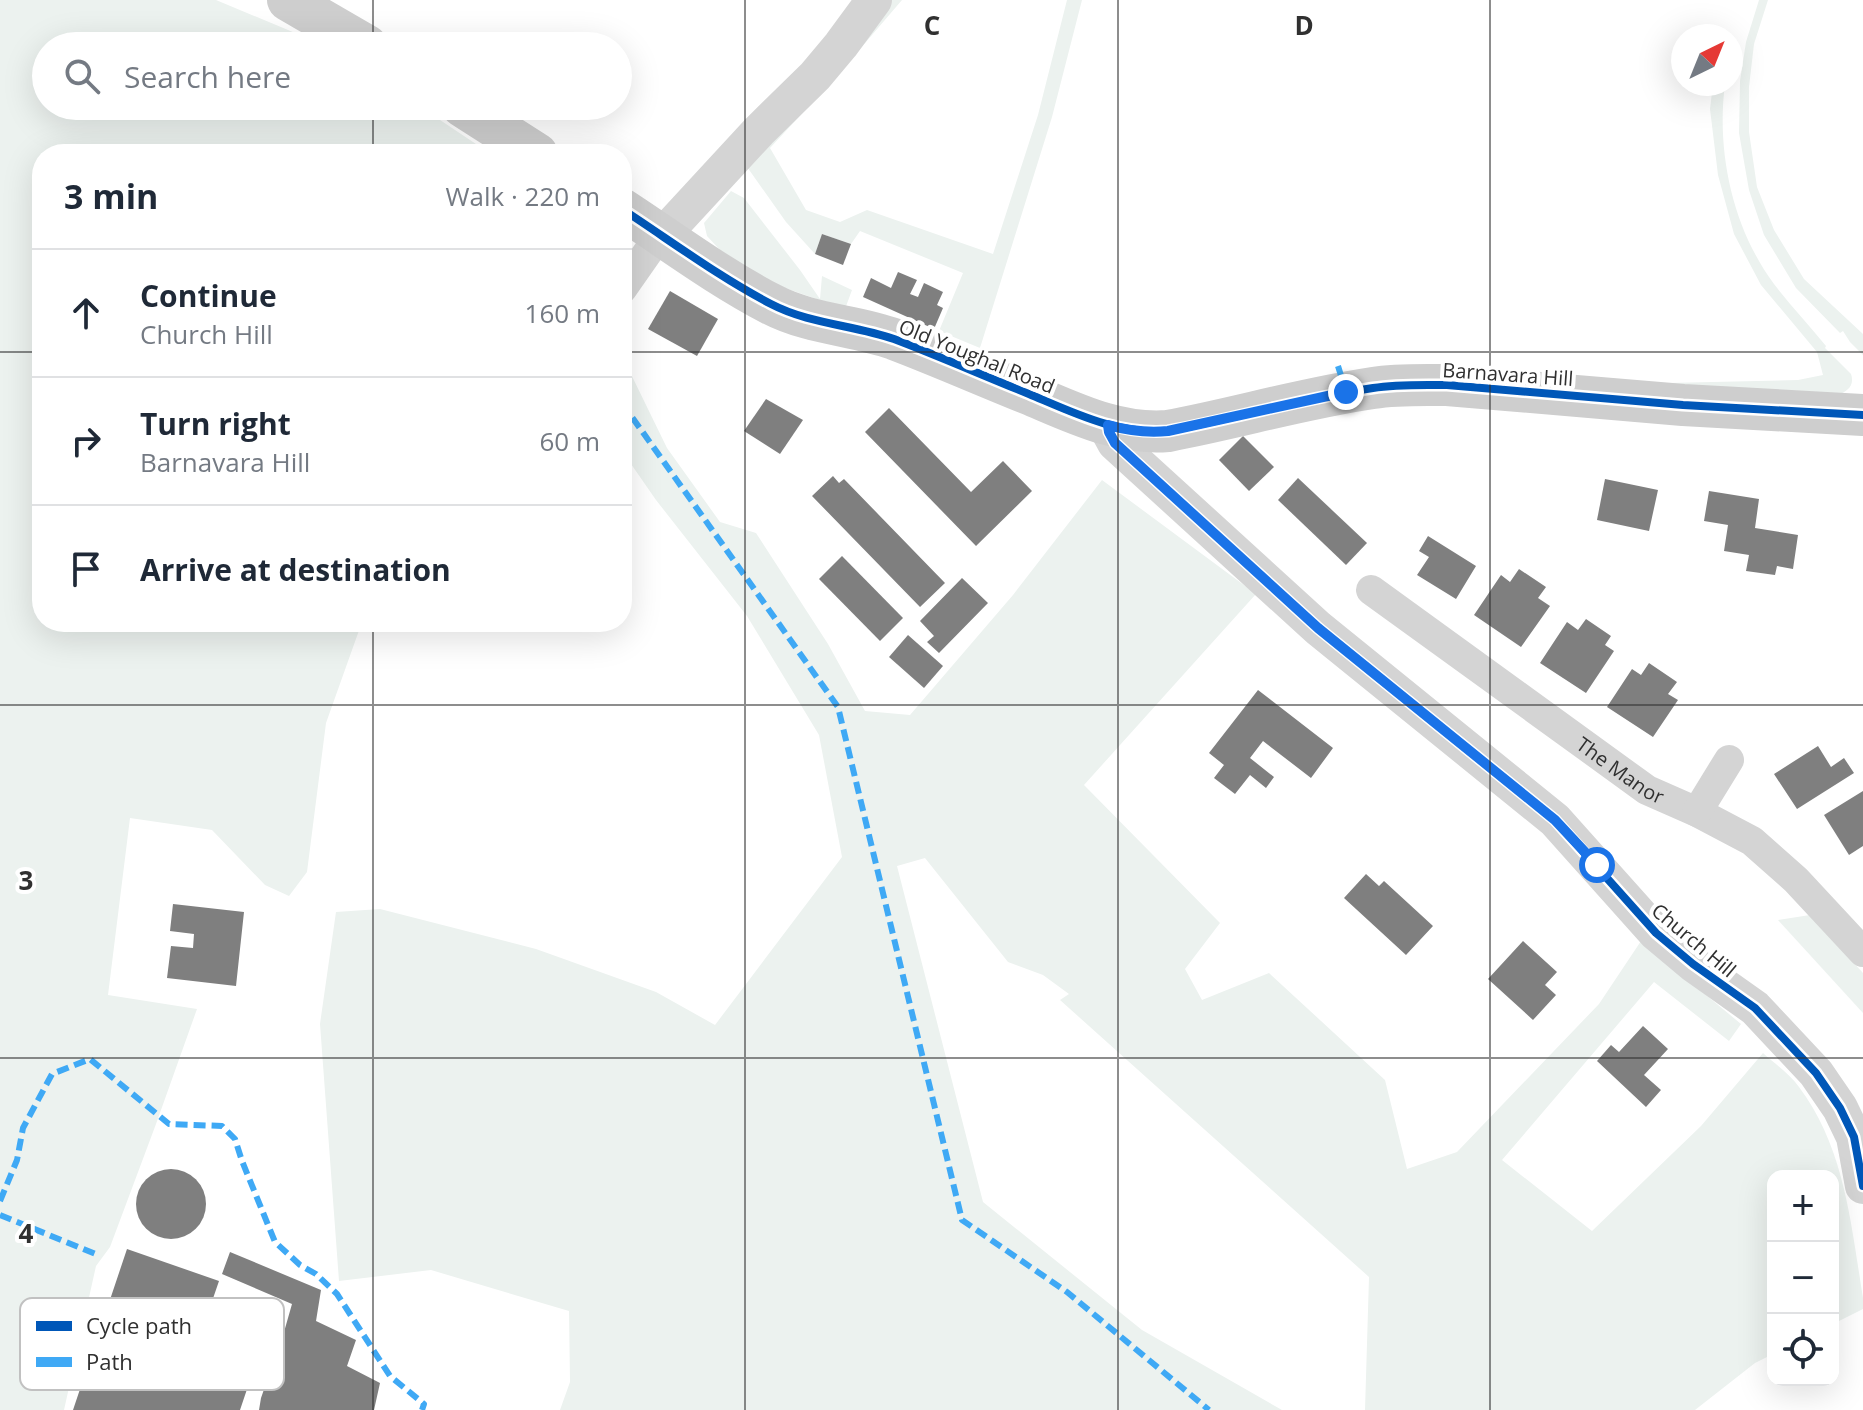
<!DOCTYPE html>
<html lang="en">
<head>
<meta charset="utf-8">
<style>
  body { margin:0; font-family:"Open Sans",sans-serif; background:#f6f6f7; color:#1f2937 }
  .controls { position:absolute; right:24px; bottom:24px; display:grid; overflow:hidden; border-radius:16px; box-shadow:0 8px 32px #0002 }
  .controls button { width:72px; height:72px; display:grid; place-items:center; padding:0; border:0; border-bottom:2px solid #e0e1e3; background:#fff; color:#1f2937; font:40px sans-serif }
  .compass { position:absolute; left:1671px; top:24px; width:72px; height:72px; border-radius:50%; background:#fff; box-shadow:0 8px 32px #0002; rotate:43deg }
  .stop { position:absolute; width:24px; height:24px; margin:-18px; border:6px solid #1a73e8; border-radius:50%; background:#fff }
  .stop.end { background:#1a73e8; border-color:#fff; box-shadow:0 2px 8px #0008 }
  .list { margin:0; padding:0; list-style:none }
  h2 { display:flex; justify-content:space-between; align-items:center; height:104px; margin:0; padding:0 32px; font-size:34px }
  h2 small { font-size:26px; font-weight:400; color:#747a83 }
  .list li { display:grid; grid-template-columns:52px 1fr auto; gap:24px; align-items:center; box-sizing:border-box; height:128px; padding:0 32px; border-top:2px solid #e0e1e3 }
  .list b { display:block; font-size:30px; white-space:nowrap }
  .list p { margin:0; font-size:26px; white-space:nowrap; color:#747a83 }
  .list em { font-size:26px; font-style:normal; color:#747a83 }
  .icon { flex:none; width:44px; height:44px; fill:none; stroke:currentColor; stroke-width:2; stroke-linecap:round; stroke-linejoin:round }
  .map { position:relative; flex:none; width:1863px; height:1410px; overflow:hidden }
  .search { position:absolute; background:#fff; box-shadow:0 8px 32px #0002; left:32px; top:32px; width:600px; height:88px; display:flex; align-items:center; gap:20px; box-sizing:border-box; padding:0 28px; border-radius:44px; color:#747a83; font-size:30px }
  .panel { position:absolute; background:#fff; box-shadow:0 8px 32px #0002; left:32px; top:144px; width:600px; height:488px; border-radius:32px }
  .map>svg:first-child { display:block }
  .green { fill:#ecf2ef }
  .building { fill:#7f7f7f }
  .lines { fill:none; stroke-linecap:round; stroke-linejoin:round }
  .minor { stroke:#d4d4d4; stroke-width:30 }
  .tertiary { stroke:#d4d4d4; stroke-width:36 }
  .secondary { stroke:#cecece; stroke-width:42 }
  .quiet { stroke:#3fa9f5; stroke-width:6; stroke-dasharray:12 6; stroke-linecap:butt }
  .cycleway-casing { stroke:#fff; stroke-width:13 }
  .cycleway { stroke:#0057b8; stroke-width:8 }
  .route { stroke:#1a73e8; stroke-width:10 }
  .grid { fill:none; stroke:#303030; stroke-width:2; stroke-opacity:0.55 }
  .labels { text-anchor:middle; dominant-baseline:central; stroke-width:8; stroke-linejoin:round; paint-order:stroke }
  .street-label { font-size:20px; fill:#303030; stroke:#fff }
  .key { fill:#fff; stroke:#c1c1c1; stroke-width:2 }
  .key-label { font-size:22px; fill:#303030 }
  .grid-label { font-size:26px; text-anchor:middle; font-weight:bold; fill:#303030; stroke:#fff; stroke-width:8; stroke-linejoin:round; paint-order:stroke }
</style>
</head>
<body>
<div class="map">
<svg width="1863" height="1410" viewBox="0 0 1863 1410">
  <rect width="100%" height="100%" fill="#fff"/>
  <!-- green -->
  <g class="green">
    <polygon points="0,0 216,0 300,35 321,46 46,46 46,106 419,106 491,154 42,154 42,622 362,622 326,723 307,872 289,896 265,885 212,830 130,818 108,995 197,1009 156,1124 110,1247 96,1266 64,1410 0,1410"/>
    <polygon points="890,0 902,0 836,77 770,148 806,210 840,222 867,210 993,254 1038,115 1067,0 1082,0 1052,117 980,348 939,331 963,273 860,231 851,244 822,234 815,254 786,222 745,164"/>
    <polygon points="1759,0 1768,0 1754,44 1749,87 1749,132 1757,187 1774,230 1804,279 1863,334 1863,355 1850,342 1843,331 1840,333 1796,288 1764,235 1749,190 1739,133 1740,81 1746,42"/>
    <path d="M1713 84H1725C1716 152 1733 229 1774 284 1790 305 1809 325 1826 346L1825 348 1851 374C1855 386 1847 391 1838 395L1622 384 1798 380 1823 375 1817 352 1761 285 1734 234 1718 175 1710 109Z"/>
    <polygon points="731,191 744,198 800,270 820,299 822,276 852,290 845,309 771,283 720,250 707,236 704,223"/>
    <path d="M622 333 627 366 667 448 720 522 756 533 828 644 865 711 910 715 1013 595 1102 480 1256 594 1084 785 1220 923 1185 969 1202 1000 1269 973 1385 1080 1407 1169 1457 1152 1599 1004 1641 941 1741 1024 1729 1041 1654 982 1502 1160 1592 1231 1701 1126 1763 1053C1775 1064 1790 1074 1799 1087 1845 1148 1851 1225 1863 1298V1309L1833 1324V1176H1773V1354L1755 1363 1695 1410H1365L1369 1277 1060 1000 1069 994 1043 975 1008 962 925 858 897 866 983 1202 1142 1330 1282 1410H560L570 1382 569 1311 431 1270 339 1281 320 1024 336 912 380 909 536 949 656 992 715 1025 842 857 819 735 747 616 656 500 622 451Z"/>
    <polygon points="1810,915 1863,973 1863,1013 1778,920"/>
  </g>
  <!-- building -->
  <g class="building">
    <polygon points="822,234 851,244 843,265 815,254"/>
    <polygon points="898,272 917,280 910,294 918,297 924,283 943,292 937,305 943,308 934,329 863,297 871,278 891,288"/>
    <polygon points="670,291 718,319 697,356 648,329"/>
    <polygon points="766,399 803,420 780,454 744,431"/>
    <polygon points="889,408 971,492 1003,461 1032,491 976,546 865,432"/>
    <polygon points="1243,436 1274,467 1249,491 1219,460"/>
    <polygon points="833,476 839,483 844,479 945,583 920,607 812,496"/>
    <polygon points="1298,478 1367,543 1346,565 1278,500"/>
    <polygon points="1605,479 1658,490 1649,531 1597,520"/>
    <polygon points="1709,491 1759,499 1755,528 1798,535 1793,569 1777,566 1775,575 1746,571 1749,555 1724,551 1728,525 1704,521"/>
    <polygon points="1428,536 1476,566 1456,599 1417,575 1429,557 1419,551"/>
    <polygon points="842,556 903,618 880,641 819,579"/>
    <polygon points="1519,569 1546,587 1538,598 1550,606 1521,647 1474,615 1501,575 1510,582"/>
    <polygon points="962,578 988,603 939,653 927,642 934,636 920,621"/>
    <polygon points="1586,619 1611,636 1605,645 1614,651 1586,693 1540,663 1567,622 1578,630"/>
    <polygon points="908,635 943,666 924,688 889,657"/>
    <polygon points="1649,663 1677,682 1668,694 1678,700 1653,737 1607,707 1632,669 1641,675"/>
    <polygon points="1258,690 1333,748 1311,778 1263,741 1250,758 1274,777 1266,788 1250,775 1235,794 1214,778 1224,765 1209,753"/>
    <polygon points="1818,746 1831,767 1844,758 1854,773 1797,809 1774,774"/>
    <polygon points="1863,791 1863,846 1849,855 1824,815"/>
    <polygon points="1366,874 1379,886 1384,881 1433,926 1406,955 1344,898"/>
    <polygon points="173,904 244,912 236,986 167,978 171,946 193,948 194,934 170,931"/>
    <polygon points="1523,941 1557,972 1545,985 1556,995 1533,1020 1488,979"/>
    <polygon points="1643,1026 1668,1049 1644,1075 1661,1090 1646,1107 1597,1061 1611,1045 1619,1052"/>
    <circle cx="171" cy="1204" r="35"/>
    <polygon points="127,1249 219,1281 208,1313 266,1333 240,1410 73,1410"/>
    <polygon points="230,1252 321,1290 316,1321 356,1340 347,1366 380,1383 374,1410 259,1410 261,1398 284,1332 292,1304 222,1274"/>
  </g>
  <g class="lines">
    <!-- minor -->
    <g class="minor">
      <polyline points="622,289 650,249 662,236"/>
      <path id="s1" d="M1371 590 1647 790 1697 812 1752 841 1796 880 1863 952"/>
      <polyline points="1697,812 1729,760"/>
    </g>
    <!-- tertiary -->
    <g class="tertiary">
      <polyline points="662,236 759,131 815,76 841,45 874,0"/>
      <polyline points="1108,425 1109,432 1115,443 1318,628 1555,820 1656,933 1693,964 1755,1008 1816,1073 1840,1108 1854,1137 1863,1186"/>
    </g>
    <!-- secondary -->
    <g class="secondary">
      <polyline points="288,0 367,46"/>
      <polyline points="462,106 537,154"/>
      <path d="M622 209C671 241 719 277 771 304 809 324 854 325 894 339 939 356 984 376 1029 394 1074 413 1118 435 1168 431 1237 418 1304 398 1373 388 1397 384 1422 385 1447 385L1683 405 1863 415"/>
    </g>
    <!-- quiet -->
    <g class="quiet">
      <polyline points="1338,366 1346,392"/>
      <polyline points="622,403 838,707 962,1220 1067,1292 1209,1410"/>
      <polyline points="0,1201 17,1160 23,1128 52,1074 90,1059 169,1124 222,1126 235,1139 242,1161 275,1242 300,1265 316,1274 337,1294 390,1376 424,1404 422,1410"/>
      <polyline points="0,1215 98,1255"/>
    </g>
    <defs>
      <g id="cycleway">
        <path d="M622 209C671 241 719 277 771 304 809 324 854 325 894 339 939 356 984 376 1029 394 1074 413 1118 435 1168 431 1237 418 1304 398 1373 388 1397 384 1422 385 1447 385L1683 405 1863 415"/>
        <polyline points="1108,425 1109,432 1115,443 1318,628 1555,820 1656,933 1693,964 1755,1008 1816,1073 1840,1108 1854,1137 1863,1186"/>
      </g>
    </defs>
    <!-- cycleway casing -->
    <use href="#cycleway" class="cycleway-casing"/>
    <!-- cycleway -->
    <use href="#cycleway" class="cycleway"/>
  </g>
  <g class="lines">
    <!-- route -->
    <path class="route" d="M1346 392 1168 431C1147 433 1129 431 1108 425L1109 432 1115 443 1318 628 1555 820 1597 865"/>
  </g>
  <!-- grid -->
  <path class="grid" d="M373 0V46M745 0V1410M1118 0V1410M1490 0V1410M373 106V154M0 352H42M622 352H1863M373 622V1410M0 705H1863M0 1058H1863"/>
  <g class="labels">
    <!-- street labels -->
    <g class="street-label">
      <text transform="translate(977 356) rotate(22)">Old Youghal Road</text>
      <text transform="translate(1508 374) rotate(4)">Barnavara Hill</text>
      <text stroke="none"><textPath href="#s1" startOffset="308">The Manor</textPath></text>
      <text transform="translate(1694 940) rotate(40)">Church Hill</text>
    </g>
  </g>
  <!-- legend -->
  <rect x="20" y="1298" width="264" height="92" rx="12" class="key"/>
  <rect x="36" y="1321" width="36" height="10" fill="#0057b8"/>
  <rect x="36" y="1357" width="36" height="10" fill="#3fa9f5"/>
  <g class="key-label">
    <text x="86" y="1334">Cycle path</text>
    <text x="86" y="1370">Path</text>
  </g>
  <g class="grid-label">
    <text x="932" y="35">C</text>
    <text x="1304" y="35">D</text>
    <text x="26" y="890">3</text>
    <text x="26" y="1243">4</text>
  </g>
</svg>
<div class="controls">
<button>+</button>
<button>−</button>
<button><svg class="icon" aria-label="locate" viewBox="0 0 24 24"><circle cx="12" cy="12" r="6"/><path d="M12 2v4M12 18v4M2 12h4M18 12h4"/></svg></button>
</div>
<svg class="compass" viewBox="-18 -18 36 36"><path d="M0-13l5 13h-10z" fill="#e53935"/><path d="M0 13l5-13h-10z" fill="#747a83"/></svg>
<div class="stop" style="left:1597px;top:865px"></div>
<div class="stop end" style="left:1346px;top:392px"></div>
<div class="search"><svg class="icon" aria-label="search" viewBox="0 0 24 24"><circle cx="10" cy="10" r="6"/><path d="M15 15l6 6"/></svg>Search here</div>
<section class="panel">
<h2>3 min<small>Walk · 220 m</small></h2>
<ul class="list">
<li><svg class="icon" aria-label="ahead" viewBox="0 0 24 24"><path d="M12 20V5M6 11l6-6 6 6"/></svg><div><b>Continue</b><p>Church Hill</p></div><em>160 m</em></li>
<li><svg class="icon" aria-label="right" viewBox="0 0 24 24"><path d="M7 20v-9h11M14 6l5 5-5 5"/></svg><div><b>Turn right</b><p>Barnavara Hill</p></div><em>60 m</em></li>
<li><svg class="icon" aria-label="arrive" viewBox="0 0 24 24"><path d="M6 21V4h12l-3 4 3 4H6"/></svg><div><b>Arrive at destination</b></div></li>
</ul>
</section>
</div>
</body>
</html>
